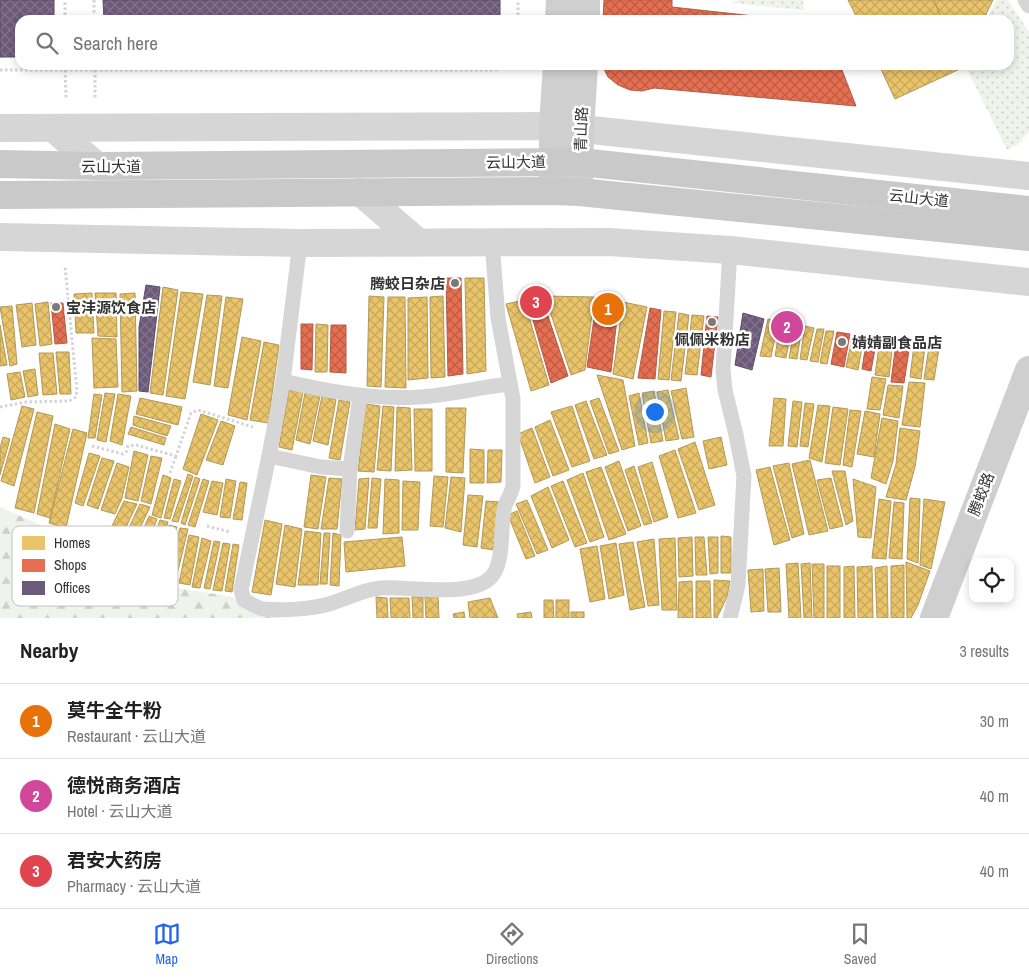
<!DOCTYPE html>
<html lang="en">
<head>
<meta charset="utf-8">
<style>
  body { margin:0; font-family:"Archivo Narrow","Noto Sans SC",sans-serif; background:#f2f2f2; color:#222 }
  .controls { position:absolute; right:15px; bottom:15px; display:grid; overflow:hidden; border-radius:10px; box-shadow:0 2px 8px #0003 }
  .controls button { width:45px; height:45px; display:grid; place-items:center; padding:0; border:0; border-bottom:1px solid #e0e0e0; background:#fff; color:#222; font:25px sans-serif }
  .you { position:absolute; left:654px; top:411px; width:18px; height:18px; margin:-12px; border:4px solid #fff; border-radius:50%; background:#1a73e8; box-shadow:0 0 0 8px #1a73e833 }
  .badge { display:grid; place-items:center; width:32px; height:32px; border-radius:50%; background:#2563eb; color:#fff; font-size:16px; font-weight:700 }
  .pin { position:absolute; translate:-50% -50%; border:2px solid #fff; box-shadow:0 1px 5px #0006 }
  .list { margin:0; padding:0; list-style:none }
  h2 { display:flex; justify-content:space-between; align-items:center; height:65px; margin:0; padding:0 20px; font-size:21px }
  h2 small { font-size:16px; font-weight:400; color:#767676 }
  .list li { display:grid; grid-template-columns:32px 1fr auto; gap:15px; align-items:center; box-sizing:border-box; height:75px; padding:0 20px; border-top:1px solid #e0e0e0 }
  .list b { display:block; font-size:19px; white-space:nowrap }
  .list p { margin:0; font-size:16px; white-space:nowrap; color:#767676 }
  .list em { font-size:16px; font-style:normal; color:#767676 }
  .icon { flex:none; width:28px; height:28px; fill:none; stroke:currentColor; stroke-width:2; stroke-linecap:round; stroke-linejoin:round }
  .map { position:relative; flex:none; width:1029px; height:618px; overflow:hidden }
  .search { position:absolute; background:#fff; box-shadow:0 2px 8px #0003; left:15px; right:15px; top:15px; height:55px; display:flex; align-items:center; gap:12px; box-sizing:border-box; padding:0 18px; border-radius:15px; color:#767676; font-size:19px }
  .sheet { height:290px; background:#fff }
  nav { display:flex; justify-content:space-around; align-items:center; box-sizing:border-box; height:70px; border-top:1px solid #e0e0e0; background:#fff; font-size:14px; color:#767676 }
  nav a { display:grid; justify-items:center; gap:2px }
  nav .on { color:#2563eb }
  .map>svg:first-child { display:block }
  .grass { fill:url(#grass-dots) }
  .forest { fill:url(#forest-firs) }
  .homes { fill:url(#homes-cross-hatch); stroke:#b29859 }
  .shops { fill:url(#shops-cross-hatch); stroke:#b15d48 }
  .offices { fill:url(#offices-cross-hatch); stroke:#5b4d64 }
  .lines { fill:none; stroke-linecap:round; stroke-linejoin:round }
  .path { stroke:#d4d4d4; stroke-width:3; stroke-dasharray:2.5 2.5; stroke-linecap:butt }
  .lane { stroke:#d6d6d6; stroke-width:15 }
  .street { stroke:#d6d6d6; stroke-width:28 }
  .secondary { stroke:#cfcfcf; stroke-width:28 }
  .primary { stroke:#c9c9c9; stroke-width:28 }
  .poi-dot { fill:#7a7a7a; stroke:#fff; stroke-width:2 }
  .labels { text-anchor:middle; dominant-baseline:central; stroke-width:5; stroke-linejoin:round; paint-order:stroke }
  .street-label { font-size:15px; fill:#323232; stroke:#fff }
  .poi-label { font-size:15px; font-weight:bold; fill:#323232; stroke:#fff; text-anchor:start }
  .key { fill:#fff; stroke:#c2c2c2; stroke-width:1 }
  .key-label { font-size:14px; fill:#323232 }
</style>
</head>
<body>
<div class="map">
<svg width="1029" height="618" viewBox="0 0 1029 618">
  <defs>
    <pattern id="grass-dots" width="8" height="8" patternUnits="userSpaceOnUse" patternTransform="scale(1.25)"><rect width="8" height="8" fill="#f0f3ec"/><path d="M2 2h.1M6 6h.1" fill="none" stroke="#ced1cb" stroke-width="1.8" stroke-linecap="round"/></pattern>
    <pattern id="forest-firs" width="22" height="20" patternUnits="userSpaceOnUse" patternTransform="scale(1.25)"><rect width="22" height="20" fill="#f0f3ec"/><path d="M5 1l3.5 6h-7zM16 11l3.5 6h-7z" fill="#ced1cb"/></pattern>
    <pattern id="homes-cross-hatch" width="8" height="8" patternUnits="userSpaceOnUse" patternTransform="scale(1.25)"><rect width="8" height="8" fill="#e9c46a"/><path d="M0 0l8 8M0 8l8-8" fill="none" stroke="#c8a95c"/></pattern>
    <pattern id="shops-cross-hatch" width="8" height="8" patternUnits="userSpaceOnUse" patternTransform="scale(1.25)"><rect width="8" height="8" fill="#e76f51"/><path d="M0 0l8 8M0 8l8-8" fill="none" stroke="#bc5c44"/></pattern>
    <pattern id="offices-cross-hatch" width="8" height="8" patternUnits="userSpaceOnUse" patternTransform="scale(1.25)"><rect width="8" height="8" fill="#6d597a"/><path d="M0 0l8 8M0 8l8-8" fill="none" stroke="#82738c"/></pattern>
  </defs>
  <rect width="100%" height="100%" fill="#fff"/>
  <!-- grass -->
  <g class="grass">
    <polygon points="738,0 803,0 804,10 732,3"/>
    <polygon points="997,0 1008,0 1029,32 1029,131 1019,144 1007,150 965,65 1009,65 1009,20 986,20"/>
  </g>
  <!-- forest -->
  <path class="forest" d="M0 507 68 537 93 553 130 571 178 588 233 597C244 611 265 614 281 618H0Z"/>
  <!-- homes -->
  <g class="homes">
    <polygon points="848,0 934,0 942,20 858,20"/>
    <polygon points="934,0 993,0 983,20 942,20"/>
    <polygon points="879,65 961,65 962,68 895,99"/>
    <polygon points="465,278 484,278 486,371 467,374"/>
    <polygon points="163,287 178,290 163,395 150,393"/>
    <polygon points="181,292 203,294 185,399 166,396"/>
    <polygon points="92,293 94,333 76,333 74,294"/>
    <polygon points="95,293 116,293 117,337 98,336"/>
    <polygon points="135,293 137,391 122,392 120,294"/>
    <polygon points="207,295 222,296 210,385 193,382"/>
    <polygon points="369,296 384,297 381,387 367,386"/>
    <polygon points="443,296 445,377 431,378 430,297"/>
    <polygon points="545,296 594,297 585,370 571,375"/>
    <polygon points="226,297 243,299 228,388 214,386"/>
    <polygon points="388,297 405,297 406,388 385,387"/>
    <polygon points="427,297 428,378 408,380 408,298"/>
    <polygon points="524,300 549,385 531,391 506,304"/>
    <polygon points="48,302 52,344 40,346 35,304"/>
    <polygon points="623,302 647,307 633,379 613,374"/>
    <polygon points="32,303 36,345 22,347 16,305"/>
    <polygon points="12,306 17,364 10,366 0,307"/>
    <polygon points="664,311 676,312 669,380 658,379"/>
    <polygon points="679,313 689,315 681,381 671,380"/>
    <polygon points="692,315 704,316 697,375 685,374"/>
    <polygon points="768,319 778,321 771,357 760,356"/>
    <polygon points="781,322 792,324 786,358 775,356"/>
    <polygon points="316,324 328,325 327,372 315,372"/>
    <polygon points="0,325 7,365 0,366"/>
    <polygon points="795,325 802,326 797,359 789,358"/>
    <polygon points="805,326 814,328 807,360 800,359"/>
    <polygon points="817,329 824,329 818,362 810,361"/>
    <polygon points="826,331 834,331 827,364 820,363"/>
    <polygon points="853,334 864,336 858,370 846,367"/>
    <polygon points="242,337 261,341 247,420 228,415"/>
    <polygon points="92,338 116,339 118,387 94,388"/>
    <polygon points="880,339 893,341 889,377 875,375"/>
    <polygon points="264,342 279,345 268,423 250,420"/>
    <polygon points="914,345 925,347 921,379 910,377"/>
    <polygon points="929,347 939,349 934,380 924,379"/>
    <polygon points="56,352 69,352 71,394 60,394"/>
    <polygon points="39,353 53,353 57,394 43,395"/>
    <polygon points="35,369 38,395 28,397 23,371"/>
    <polygon points="20,372 25,397 11,400 7,374"/>
    <polygon points="597,375 623,380 635,446 622,450"/>
    <polygon points="872,377 886,379 880,410 867,409"/>
    <polygon points="909,382 925,383 920,427 902,425"/>
    <polygon points="888,385 903,386 899,418 883,415"/>
    <polygon points="686,388 694,437 682,439 671,391"/>
    <polygon points="289,390 303,392 292,450 279,447"/>
    <polygon points="668,390 679,439 666,441 657,392"/>
    <polygon points="654,391 663,441 651,443 642,393"/>
    <polygon points="105,393 115,394 106,442 97,440"/>
    <polygon points="305,393 320,396 310,444 296,440"/>
    <polygon points="639,393 648,443 639,445 629,396"/>
    <polygon points="94,394 102,395 95,438 88,438"/>
    <polygon points="118,394 131,396 122,445 110,441"/>
    <polygon points="322,396 336,400 328,445 313,441"/>
    <polygon points="140,398 182,407 178,425 136,414"/>
    <polygon points="599,398 619,451 609,454 590,401"/>
    <polygon points="774,398 786,399 783,446 769,446"/>
    <polygon points="339,400 350,402 340,460 329,458"/>
    <polygon points="586,401 607,455 594,459 575,405"/>
    <polygon points="793,401 802,402 797,447 788,446"/>
    <polygon points="805,403 814,404 808,447 800,446"/>
    <polygon points="366,404 380,406 374,472 358,471"/>
    <polygon points="818,405 830,406 822,462 809,458"/>
    <polygon points="22,406 34,409 14,486 1,481"/>
    <polygon points="383,406 394,407 391,471 377,470"/>
    <polygon points="572,406 590,461 572,467 551,412"/>
    <polygon points="397,407 410,408 412,470 395,471"/>
    <polygon points="833,407 848,409 840,465 825,463"/>
    <polygon points="446,408 466,408 463,473 446,472"/>
    <polygon points="414,409 432,409 432,471 415,471"/>
    <polygon points="850,410 861,411 852,467 843,465"/>
    <polygon points="865,411 880,414 874,457 857,454"/>
    <polygon points="37,412 53,416 34,513 15,508"/>
    <polygon points="201,414 218,420 197,475 183,469"/>
    <polygon points="134,416 171,426 167,436 133,425"/>
    <polygon points="882,418 898,421 893,461 886,484 871,478"/>
    <polygon points="550,420 569,470 553,476 535,427"/>
    <polygon points="221,421 235,426 223,465 206,460"/>
    <polygon points="55,424 70,429 50,518 37,514"/>
    <polygon points="131,427 166,438 164,445 128,434"/>
    <polygon points="532,428 550,477 535,483 518,434"/>
    <polygon points="900,428 920,431 915,467 906,500 886,497 896,464"/>
    <polygon points="73,429 87,433 66,528 49,523"/>
    <polygon points="3,437 10,439 0,475 0,448"/>
    <polygon points="721,437 727,465 709,469 703,441"/>
    <polygon points="695,442 715,505 699,510 678,449"/>
    <polygon points="470,449 484,450 484,483 470,483"/>
    <polygon points="488,450 502,450 501,482 487,483"/>
    <polygon points="675,450 696,513 678,518 659,456"/>
    <polygon points="134,451 148,455 138,501 125,498"/>
    <polygon points="89,453 100,456 83,506 75,503"/>
    <polygon points="151,456 162,458 151,504 141,501"/>
    <polygon points="102,458 114,461 98,509 87,505"/>
    <polygon points="810,460 828,531 809,535 792,464"/>
    <polygon points="619,461 641,526 628,531 605,467"/>
    <polygon points="652,462 668,517 654,522 638,467"/>
    <polygon points="117,463 129,467 122,498 115,514 101,510"/>
    <polygon points="789,463 804,534 792,538 773,466"/>
    <polygon points="634,466 652,523 644,525 625,470"/>
    <polygon points="601,467 626,534 609,540 586,472"/>
    <polygon points="770,467 790,540 774,545 756,470"/>
    <polygon points="832,471 845,471 853,521 846,525"/>
    <polygon points="583,473 604,537 590,542 567,480"/>
    <polygon points="188,474 193,476 178,522 172,521"/>
    <polygon points="163,475 171,478 161,518 152,515"/>
    <polygon points="311,475 326,477 318,529 304,527"/>
    <polygon points="434,476 448,477 443,527 430,526"/>
    <polygon points="195,477 200,479 185,525 181,523"/>
    <polygon points="451,477 465,478 461,532 445,528"/>
    <polygon points="329,478 342,479 337,529 321,529"/>
    <polygon points="369,478 365,529 355,530 359,479"/>
    <polygon points="372,478 381,479 377,528 368,528"/>
    <polygon points="831,478 843,526 830,529 817,480"/>
    <polygon points="174,479 181,481 170,519 164,518"/>
    <polygon points="203,479 209,481 195,527 188,525"/>
    <polygon points="226,479 236,481 230,518 220,517"/>
    <polygon points="385,479 399,480 399,533 383,534"/>
    <polygon points="853,479 876,487 871,538 858,537"/>
    <polygon points="212,481 223,483 217,515 203,512"/>
    <polygon points="403,481 420,482 418,530 402,530"/>
    <polygon points="563,481 587,543 575,547 551,486"/>
    <polygon points="240,482 247,483 242,520 233,519"/>
    <polygon points="548,487 569,540 552,548 531,496"/>
    <polygon points="468,495 483,496 477,547 463,545"/>
    <polygon points="910,498 920,499 918,563 907,559"/>
    <polygon points="879,499 891,501 886,559 872,558"/>
    <polygon points="924,499 945,502 931,569 920,565"/>
    <polygon points="527,500 548,550 537,554 516,504"/>
    <polygon points="124,501 137,504 111,559 99,553"/>
    <polygon points="486,501 500,502 494,550 481,548"/>
    <polygon points="894,502 904,503 902,559 889,558"/>
    <polygon points="140,504 150,507 123,564 114,560"/>
    <polygon points="517,511 535,556 526,559 508,515"/>
    <polygon points="149,516 157,519 139,567 129,564"/>
    <polygon points="160,520 168,522 154,572 142,569"/>
    <polygon points="265,520 282,524 271,595 252,592"/>
    <polygon points="169,525 177,527 168,570 159,567"/>
    <polygon points="285,525 302,529 295,587 276,584"/>
    <polygon points="180,528 188,529 178,571 171,569"/>
    <polygon points="305,531 321,533 318,585 298,585"/>
    <polygon points="324,533 330,533 327,584 320,584"/>
    <polygon points="333,533 341,535 339,586 330,585"/>
    <polygon points="189,535 199,537 190,585 179,583"/>
    <polygon points="721,536 731,537 731,573 721,573"/>
    <polygon points="402,537 405,566 346,572 344,542"/>
    <polygon points="692,537 693,576 679,577 678,538"/>
    <polygon points="695,537 704,537 707,575 696,575"/>
    <polygon points="708,537 718,537 718,573 710,574"/>
    <polygon points="202,538 211,541 200,588 192,587"/>
    <polygon points="675,538 677,610 662,610 659,539"/>
    <polygon points="654,539 659,605 648,606 637,542"/>
    <polygon points="214,541 220,542 210,589 204,588"/>
    <polygon points="633,542 645,607 630,610 619,544"/>
    <polygon points="223,543 230,544 222,591 213,590"/>
    <polygon points="616,543 624,595 609,599 600,546"/>
    <polygon points="233,544 239,545 232,592 225,591"/>
    <polygon points="597,546 605,599 590,602 580,549"/>
    <polygon points="906,562 930,571 918,605 911,618 907,618"/>
    <polygon points="798,563 801,618 789,618 786,564"/>
    <polygon points="810,563 812,618 804,618 801,564"/>
    <polygon points="812,564 824,564 824,618 814,618"/>
    <polygon points="904,565 904,618 891,618 891,566"/>
    <rect x="827" y="566" width="13" height="52"/>
    <polygon points="854,566 855,618 844,618 844,567"/>
    <polygon points="872,566 873,618 858,618 857,567"/>
    <polygon points="887,566 888,618 877,618 875,568"/>
    <polygon points="779,568 781,612 768,612 765,569"/>
    <polygon points="763,569 764,611 751,612 748,570"/>
    <polygon points="714,580 730,581 727,597 717,618 714,618"/>
    <polygon points="692,581 693,618 678,618 679,582"/>
    <polygon points="696,581 710,581 711,618 696,618"/>
    <polygon points="438,596 439,618 426,618 425,597"/>
    <polygon points="376,597 387,598 388,618 377,618"/>
    <polygon points="412,597 423,597 423,618 413,618"/>
    <polygon points="390,598 409,598 410,618 391,618"/>
    <polygon points="490,598 498,618 470,618 468,602"/>
    <polygon points="544,600 553,600 554,618 544,618"/>
    <rect x="556" y="600" width="13" height="18"/>
    <polygon points="464,612 465,618 454,618 453,614"/>
    <polygon points="531,612 532,618 518,618 517,614"/>
    <rect x="571" y="612" width="13" height="6"/>
  </g>
  <!-- shops -->
  <g class="shops">
    <polygon points="604,0 672,0 672,7 790,20 603,20"/>
    <polygon points="602,65 840,65 856,106 654,88 642,91 630,90 618,85 608,77"/>
    <polygon points="446,278 461,278 463,374 448,376"/>
    <polygon points="541,295 568,376 551,383 527,299"/>
    <polygon points="597,298 619,300 611,372 587,367"/>
    <polygon points="51,303 63,303 67,343 55,344"/>
    <polygon points="650,308 661,310 655,379 638,378"/>
    <polygon points="707,316 718,317 711,377 701,375"/>
    <polygon points="301,324 313,324 312,370 301,369"/>
    <polygon points="331,325 346,325 346,373 330,372"/>
    <polygon points="837,332 850,334 844,367 831,364"/>
    <polygon points="867,337 877,338 871,371 862,369"/>
    <polygon points="896,342 910,344 904,383 891,382"/>
  </g>
  <!-- offices -->
  <g class="offices">
    <polygon points="0,0 54,0 54,20 20,20 20,57 0,57"/>
    <polygon points="103,0 500,0 500,20 104,20"/>
    <polygon points="146,285 160,287 148,392 139,391 139,327"/>
    <polygon points="743,313 764,319 752,370 735,365"/>
  </g>
  <g class="lines">
    <!-- path -->
    <g class="path">
      <polyline points="94,0 94,20"/>
      <polyline points="65,20 65,0"/>
      <polyline points="518,20 518,0"/>
      <polyline points="65,65 66,99"/>
      <polyline points="95,65 95,98"/>
      <polyline points="0,70 495,70 507,65"/>
      <polyline points="0,407 26,402 69,401 76,397 77,391 65,266"/>
      <polyline points="92,446 123,454 126,452 128,446 136,445 176,456 191,413 198,410 253,427"/>
      <polyline points="170,473 176,456"/>
      <polyline points="207,526 230,532"/>
    </g>
    <!-- lane -->
    <g class="lane">
      <polyline points="1025,0 1029,6"/>
      <path d="M299 243 298 259 283 381 269 456 241 590 244 600C250 603 257 608 264 609 282 611 312 609 329 604 346 599 362 590 380 588 407 586 467 598 489 579 505 566 500 529 504 510 505 501 512 495 513 485V399L498 318 492 242"/>
      <path d="M283 381C327 391 373 400 419 397 450 395 480 387 510 384"/>
      <polyline points="269,456 321,467 350,469"/>
      <polyline points="347,531 350,469 360,396"/>
      <polyline points="730,618 738,585 744,476 736,435 725,390 723,370 730,250"/>
    </g>
    <!-- street -->
    <g class="street">
      <polyline points="0,128 553,126 1029,176"/>
      <polyline points="53,128 97,166"/>
      <polyline points="360,192 418,242"/>
      <polyline points="0,237 299,243 609,242 730,250 1029,282"/>
    </g>
    <!-- secondary -->
    <g class="secondary">
      <polyline points="559,20 560,0"/>
      <polyline points="586,20 586,0"/>
      <polyline points="553,186 553,126 557,65"/>
      <polyline points="579,192 580,129 584,65"/>
      <polyline points="934,618 1029,370"/>
    </g>
    <!-- primary -->
    <g class="primary">
      <polyline points="0,164 97,166 580,162 1029,210"/>
      <polyline points="0,195 553,191 579,192 1029,237"/>
    </g>
  </g>
  <!-- markers -->
  <g class="poi-dot">
    <circle cx="455" cy="283" r="5"/>
    <circle cx="56" cy="307" r="5"/>
    <circle cx="712" cy="322" r="5"/>
    <circle cx="842" cy="342" r="5"/>
  </g>
  <g class="labels">
    <!-- street labels -->
    <g class="street-label">
      <text transform="translate(581 129) rotate(-88)">青山路</text>
      <text transform="translate(516 162) rotate(-1)">云山大道</text>
      <text x="111" y="166">云山大道</text>
      <text transform="translate(919 198) rotate(6)">云山大道</text>
      <text transform="translate(981 494) rotate(-69)">腾蛟路</text>
    </g>
    <!-- poi labels -->
    <g class="poi-label">
      <text x="445" y="283" text-anchor="end">腾蛟日杂店</text>
      <text x="66" y="307">宝沣源饮食店</text>
      <text x="712" y="339" text-anchor="middle">佩佩米粉店</text>
      <text x="852" y="342">婧婧副食品店</text>
    </g>
  </g>
  <!-- legend -->
  <rect x="12" y="526" width="166" height="80" rx="8" class="key"/>
  <rect x="22" y="536" width="23" height="14" fill="#e9c46a"/>
  <rect x="22" y="559" width="23" height="13" fill="#e76f51"/>
  <rect x="22" y="581" width="23" height="14" fill="#6d597a"/>
  <g class="key-label">
    <text x="54" y="548">Homes</text>
    <text x="54" y="570">Shops</text>
    <text x="54" y="593">Offices</text>
  </g>
</svg>
<div class="controls">
<button><svg class="icon" aria-label="locate" viewBox="0 0 24 24"><circle cx="12" cy="12" r="6"/><path d="M12 2v4M12 18v4M2 12h4M18 12h4"/></svg></button>
</div>
<div class="you"></div>
<div class="pin badge" style="left:608px;top:309px;background:#e8710a">1</div>
<div class="pin badge" style="left:787px;top:327px;background:#d1479c">2</div>
<div class="pin badge" style="left:536px;top:302px;background:#e0444e">3</div>
<div class="search"><svg class="icon" aria-label="search" viewBox="0 0 24 24"><circle cx="10" cy="10" r="6"/><path d="M15 15l6 6"/></svg>Search here</div>
</div>
<section class="sheet">
<h2>Nearby<small>3 results</small></h2>
<ul class="list">
<li><span class="badge" style="background:#e8710a">1</span><div><b>莫牛全牛粉</b><p>Restaurant · 云山大道</p></div><em>30 m</em></li>
<li><span class="badge" style="background:#d1479c">2</span><div><b>德悦商务酒店</b><p>Hotel · 云山大道</p></div><em>40 m</em></li>
<li><span class="badge" style="background:#e0444e">3</span><div><b>君安大药房</b><p>Pharmacy · 云山大道</p></div><em>40 m</em></li>
</ul>
</section>
<nav>
<a class="on"><svg class="icon" aria-label="map" viewBox="0 0 24 24"><path d="M3 6l6-2 6 2 6-2v14l-6 2-6-2-6 2zM9 4v14M15 6v14"/></svg>Map</a>
<a><svg class="icon" aria-label="directions" viewBox="0 0 24 24"><path d="M12 3l9 9-9 9-9-9zM9 14v-3h6M13 9l2 2-2 2"/></svg>Directions</a>
<a><svg class="icon" aria-label="saved" viewBox="0 0 24 24"><path d="M7 4h10v16l-5-4-5 4z"/></svg>Saved</a>
</nav>
</body>
</html>
